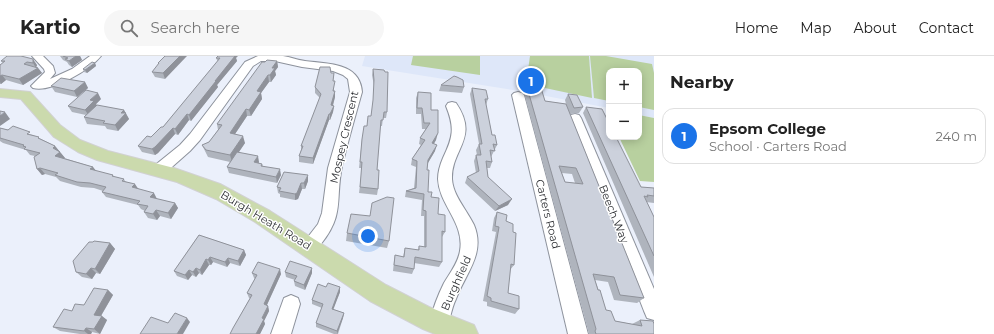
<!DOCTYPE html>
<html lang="en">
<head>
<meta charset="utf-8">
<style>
  body { margin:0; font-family:Montserrat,sans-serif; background:#f6f6f6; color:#222 }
  .controls { position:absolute; right:12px; top:12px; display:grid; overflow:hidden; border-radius:8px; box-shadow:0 2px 10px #0003 }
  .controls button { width:36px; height:36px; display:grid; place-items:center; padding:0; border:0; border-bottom:1px solid #e0e0e0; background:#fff; color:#222; font:20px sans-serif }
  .you { position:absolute; left:368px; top:180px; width:14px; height:14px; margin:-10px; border:3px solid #fff; border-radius:50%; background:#1a73e8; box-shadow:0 0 0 6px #1a73e833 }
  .badge { display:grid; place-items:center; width:26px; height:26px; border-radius:50%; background:#1a73e8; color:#fff; font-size:13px; font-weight:700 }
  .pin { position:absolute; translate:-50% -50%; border:2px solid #fff; box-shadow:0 1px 4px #0006 }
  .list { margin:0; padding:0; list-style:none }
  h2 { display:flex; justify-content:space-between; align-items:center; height:52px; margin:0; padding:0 16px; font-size:17px }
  h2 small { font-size:13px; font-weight:400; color:#767676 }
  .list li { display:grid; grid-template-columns:26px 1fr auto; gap:12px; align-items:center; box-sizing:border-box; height:56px; margin:0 8px 8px; padding:0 8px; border:1px solid #e0e0e0; border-radius:12px }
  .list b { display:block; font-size:15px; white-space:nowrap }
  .list p { margin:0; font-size:13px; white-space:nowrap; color:#767676 }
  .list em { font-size:13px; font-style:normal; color:#767676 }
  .icon { flex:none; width:22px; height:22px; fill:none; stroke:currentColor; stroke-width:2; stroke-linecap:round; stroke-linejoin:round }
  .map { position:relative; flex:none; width:654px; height:278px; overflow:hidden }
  header { display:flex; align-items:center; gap:24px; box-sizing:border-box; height:56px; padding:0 20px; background:#fff; border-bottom:1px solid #e0e0e0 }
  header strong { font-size:19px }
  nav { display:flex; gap:22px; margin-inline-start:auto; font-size:14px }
  .search { width:280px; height:36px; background:#f6f6f6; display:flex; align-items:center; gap:10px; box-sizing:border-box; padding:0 14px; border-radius:22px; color:#767676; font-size:15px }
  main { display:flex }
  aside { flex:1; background:#fff }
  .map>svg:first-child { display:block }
  .built { fill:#dee7f9 }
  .green { fill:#b8d09f }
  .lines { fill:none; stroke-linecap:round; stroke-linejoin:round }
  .minor-casing { stroke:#8d929c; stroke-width:2 }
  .major-casing { stroke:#d1d1d2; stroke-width:2 }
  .minor { fill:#fff; fill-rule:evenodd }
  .major { fill:#cbdaad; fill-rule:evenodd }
  .wall { fill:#afb4bd; fill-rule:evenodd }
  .shaded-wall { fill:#8f929a }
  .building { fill:#ccd1dc; stroke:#8f929a; fill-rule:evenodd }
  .labels { text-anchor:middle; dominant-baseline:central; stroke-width:3; stroke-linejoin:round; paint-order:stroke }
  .street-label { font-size:11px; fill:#2d2f33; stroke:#fff }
</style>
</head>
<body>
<header>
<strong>Kartio</strong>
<div class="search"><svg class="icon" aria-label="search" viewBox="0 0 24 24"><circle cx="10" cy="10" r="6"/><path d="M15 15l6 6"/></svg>Search here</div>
<nav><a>Home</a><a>Map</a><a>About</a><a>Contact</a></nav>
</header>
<main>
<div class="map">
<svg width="654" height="278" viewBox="0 0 654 278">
  <rect width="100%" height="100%" fill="#ebf0fb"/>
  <!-- built -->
  <polygon class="built" points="365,0 654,0 654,62 639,59 639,15 609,15 609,52 525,36 362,10"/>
  <!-- green -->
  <g class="green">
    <polygon points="413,0 480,0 480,19 411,9"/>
    <polygon points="530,0 589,0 592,42 526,28"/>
    <polygon points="590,0 606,0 652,8 654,17 654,54 639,51 639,15 609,15 609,45 594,42"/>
    <polygon points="639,59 654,62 654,126 640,125 619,81 639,81"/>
  </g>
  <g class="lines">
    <defs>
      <g id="minor">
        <path d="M32 0H43L53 10 55 17 50 23 72 13 90 0H101C90 14 51 37 33 32L31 30 45 16 44 13Z"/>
        <path d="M258 0C266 0 275 0 283 0 290 1 297 4 305 5 327 8 360 6 362 36 355 61 348 85 342 110 335 144 345 158 321 188 315 195 312 198 303 195L301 190 318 168 322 157 328 112 350 36 348 23 343 19 333 15 302 11 275 5H261L253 10 200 84 190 95 164 118 159 119 154 118 152 114 154 110 180 89 190 78 245 6Z"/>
        <polygon points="518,36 522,37 524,39 588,278 568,278 512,39 514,37"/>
        <path d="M452 46 456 47C480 82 451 93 452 123 453 140 467 154 474 169 486 198 465 218 456 243 451 253 450 265 446 275L439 278 432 275 429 268 430 265C433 252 438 239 444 227 450 217 458 207 460 195 465 167 439 149 438 123 438 116 440 109 443 102 453 81 455 72 446 50L448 47Z"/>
        <polygon points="575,58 579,59 581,62 654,233 654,264 647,262 644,255 569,62 571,59"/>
        <polygon points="291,239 298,242 300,248 291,278 271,278 284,242"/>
      </g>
      <polygon id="major" points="0,33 30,36 60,69 80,84 108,95 174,112 220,128 270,155 386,229 429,251 474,269 478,278 435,278 423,273 370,245 255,166 216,143 177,126 97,104 78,96 54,81 21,43 0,41"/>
    </defs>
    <!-- minor casing -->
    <use href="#minor" class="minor-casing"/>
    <!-- major casing -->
    <use href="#major" class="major-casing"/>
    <!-- minor -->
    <use href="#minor" class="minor"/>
    <!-- major -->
    <use href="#major" class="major"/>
  </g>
  <!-- wall -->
  <g class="wall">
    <polygon points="21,0 37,9 36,11 38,12 42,17 23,29 6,24 1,28 0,28 0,9 3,7 1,5"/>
    <polygon points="60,0 80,0 82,4 72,11 69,9 67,6 63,4"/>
    <polygon points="165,0 165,23 155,21 152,16 158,9 158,7"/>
    <polygon points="216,2 236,2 237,5 217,29 218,31 191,65 189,64 178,79 175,78 158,97 155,99 142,96 138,90 151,81 163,71 218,6"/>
    <polygon points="277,5 278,11 275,15 276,19 271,26 269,26 261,37 262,43 251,60 247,60 235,78 245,87 239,96 259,106 258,107 262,108 263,110 281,119 277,127 229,117 227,111 230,106 208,101 202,89 209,86 218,74 217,68 265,6"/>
    <polygon points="95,7 96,10 87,17 84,16 83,13"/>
    <polygon points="373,13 387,56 386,62 383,62 382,70 380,70 377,114 378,133 377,139 359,137 362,112 359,112 362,83 371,60 373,50 374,30 372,19"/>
    <polygon points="331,17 334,17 333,25 334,31 334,35 335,35 335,41 333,50 334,50 333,56 330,64 329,64 313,108 299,106 299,100 301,94 301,90 320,42 315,37 315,31"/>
    <polygon points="85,26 88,32 77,41 55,36 51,30"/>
    <polygon points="441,29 464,31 462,37 439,35"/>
    <path d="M527 31 545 45 566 48 565 44 568 38 583 51 579 57 570 58 644 242 637 247 614 244 608 226 595 224 606 254 615 265 632 268 640 264 654 278H589L524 37ZM562 117 572 118 575 127 565 126Z"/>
    <polygon points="472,32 488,43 486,49 492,79 497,89 491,101 492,106 490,112 487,112 488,121 508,149 495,155 465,127 467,121 476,117 474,105 476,99 477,99 476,94 479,88 470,38"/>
    <polygon points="418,36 431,54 436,84 434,88 435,95 428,107 427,114 428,136 431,141 445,176 442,181 442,206 439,211 414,207 414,213 412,218 393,215 394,205 395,199 403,201 405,192 418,194 419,190 424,191 424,160 421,160 422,144 405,141 406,135 414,132 416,111 411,109 412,103 421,89 419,88 420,82 426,73 422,73 421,58 416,58 416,42"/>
    <polygon points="101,43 96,48 97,50 124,54 129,63 118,75 107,73 105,70 87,68 84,61 86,59 72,56 68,50"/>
    <polygon points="586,51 641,131 654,132 654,147 646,146 654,161 654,221 583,57"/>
    <polygon points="0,72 33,79 55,90 65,102 64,102 93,111 95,115 113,119 114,121 124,123 125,125 157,143 175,147 178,152 171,163 160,160 157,164 148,162 144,156 145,155 141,153 138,149 106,141 102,136 103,135 94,132 81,131 60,125 56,121 45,118 42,119 37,113 35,100 30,99 26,94 3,87 0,85"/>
    <polygon points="308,125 305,133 302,133 298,143 295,144 280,141 280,138 278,137 277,131"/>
    <polygon points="497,156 506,165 513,176 514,209 510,214 508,237 519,253 515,258 487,250 487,246 483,245 496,176 492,175 494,162"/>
    <polygon points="370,160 389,185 387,192 346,185 347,177"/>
    <polygon points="199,179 244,194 246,199 240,210 230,207 227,211 213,206 211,209 209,209 202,219 199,217 196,221 192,219 188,224 177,220 174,215"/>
    <polygon points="93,186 110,187 115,193 100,218 96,217 92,223 82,221 76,216"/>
    <polygon points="312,212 312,217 305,234 295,230 294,225 295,224 286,221 285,216"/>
    <polygon points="252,217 281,218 267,249 268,250 269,255 264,265 265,268 260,278 230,278 250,242 249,242 247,237 255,223 254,222"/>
    <polygon points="108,234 113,239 101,260 107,264 100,278 92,276 91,278 80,278 60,275 53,271 72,255 84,249"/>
    <polygon points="340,236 333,253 344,257 343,262 338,278 334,278 316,271 316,267 322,252 312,248 312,244"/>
  </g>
  <!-- shaded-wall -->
  <g class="shaded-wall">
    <polygon points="76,0 80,0 82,4 72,11 69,5"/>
    <polygon points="180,0 187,0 165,23 163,17"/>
    <polygon points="234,0 238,0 236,2 237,5 217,29 218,31 191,65 189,59"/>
    <polygon points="33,3 37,9 36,12 33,7"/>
    <polygon points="277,5 278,11 275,15 276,19 271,26 270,19 272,12"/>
    <polygon points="95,7 96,10 87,17 85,14"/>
    <polygon points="38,12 42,17 23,29 19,23"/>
    <polygon points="2,19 6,24 1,28 0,26 0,20"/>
    <polygon points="268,19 269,26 261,37 262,43 251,60 249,54 257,35"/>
    <polygon points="85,26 88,32 77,41 74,35"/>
    <polygon points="335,35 335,41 331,55 331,49"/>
    <polygon points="98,37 101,43 96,48 98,51 89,60 85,54 90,44"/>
    <polygon points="334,50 333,56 330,64 330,58"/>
    <polygon points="246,53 247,60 231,84 230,77"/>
    <polygon points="124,54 129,63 118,75 115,69 121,57"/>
    <polygon points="5,56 10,63 0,70 0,60"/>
    <polygon points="187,58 189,64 178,79 175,73"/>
    <polygon points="329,58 329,64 313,108 313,102"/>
    <polygon points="173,72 175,78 158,97 155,99 152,93"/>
    <polygon points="438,77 436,84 430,93 432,87"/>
    <polygon points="243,80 245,87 232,106 230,99"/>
    <polygon points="437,89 435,95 426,110 428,104"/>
    <polygon points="55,90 65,102 59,105 55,100 53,92"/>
    <polygon points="258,100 259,106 256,112 254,106"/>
    <polygon points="93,111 97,116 90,113"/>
    <polygon points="40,112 45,118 42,119 37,113"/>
    <polygon points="280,113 281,119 277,127 276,121"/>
    <polygon points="308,119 308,125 305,133 304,127"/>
    <polygon points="301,127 302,133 298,143 295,144 295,138"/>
    <polygon points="135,128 139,134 132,131"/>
    <polygon points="154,137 157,143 150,141"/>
    <polygon points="512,143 508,149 495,155 499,150"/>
    <polygon points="175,147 178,152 171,163 168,157"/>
    <polygon points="156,154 160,160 157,164 153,158"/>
    <polygon points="110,187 115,193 100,218 95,213"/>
    <polygon points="244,194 246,199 240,210 238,205"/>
    <polygon points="210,201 213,206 211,209 208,204"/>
    <polygon points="228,202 230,207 227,211 225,206"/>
    <polygon points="206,203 209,209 202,219 200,214"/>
    <polygon points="91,212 96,217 92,223 86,218"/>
    <polygon points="196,212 199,217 196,221 193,216"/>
    <polygon points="312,212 312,217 305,234 304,229"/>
    <polygon points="280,213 281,218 265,253 264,248"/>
    <polygon points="189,214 192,219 188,224 185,219"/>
    <polygon points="340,231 340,236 332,257 332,253"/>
    <polygon points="108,234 113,239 99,263 94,259"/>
    <polygon points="268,250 269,255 264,265 265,268 260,278 256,278 262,262"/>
    <polygon points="344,257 343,262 337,278 337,275"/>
    <polygon points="102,260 107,264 100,278 94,273"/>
    <polygon points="187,262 190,266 183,278 177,278"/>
    <polygon points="86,272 92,276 91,278 88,278 84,275"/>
  </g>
  <!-- building -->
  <g class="building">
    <polygon points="7,0 21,0 33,3 33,7 27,6 24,8 38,12 19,23 2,19 0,20 0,9 5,5 1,5"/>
    <polygon points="63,0 76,0 69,5 65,3 68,2"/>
    <polygon points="165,0 180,0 163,17 152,16 159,7 158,7"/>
    <polygon points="218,0 235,0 215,25 216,25 189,59 187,58 175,73 173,72 155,91 152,93 138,90 147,80 151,81 161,71 163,71 220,2 216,2"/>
    <polygon points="267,4 277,5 272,12 275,12 270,19 268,19 257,35 261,36 249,54 246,53 230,77 243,80 230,99 206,94 202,89 209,86 222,69 217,68 262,6 265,6"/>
    <polygon points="92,6 95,7 85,14 83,13"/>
    <polygon points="320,11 330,11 331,17 334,17 333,25 335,25 333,35 335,35 331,49 334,50 330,58 329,58 313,102 299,100 303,90 301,90 321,38 315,31"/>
    <polygon points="373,13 384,14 385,16 388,16 387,56 384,56 383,64 381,64 377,114 379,114 378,133 360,131 362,106 360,106 362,83 364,70 367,70 368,60 371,60 373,44 374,24"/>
    <polygon points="454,20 457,21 463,24 464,31 441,29"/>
    <polygon points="61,22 85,26 74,35 51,30"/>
    <path d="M527 31 541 32 545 45 566 48 644 242 620 239 614 221 593 218 598 234H600L606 254 611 255 615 265 642 270 640 264 653 265 654 268V278H596L595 275 596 273ZM559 110 576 112 583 128 565 126Z"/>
    <polygon points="472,32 486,34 488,43 485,43 492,79 495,79 497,89 493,88 495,95 490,94 492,106 486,105 488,121 512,143 499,150 467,121 479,115 476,99 481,99 479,88 482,88"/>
    <polygon points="86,34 98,37 90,44 94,45 85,54 68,50"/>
    <polygon points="418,36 431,37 431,54 438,54 438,77 432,87 437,89 428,104 427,114 429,114 428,136 432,136 431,141 439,142 438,158 445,159 445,176 442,175 442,206 415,201 414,213 394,209 395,199 404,201 405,192 419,194 419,190 426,191 426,155 423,154 424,138 406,135 416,132 417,105 412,103 425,84 420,82 430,67 424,67 422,52 417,52"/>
    <polygon points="568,38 577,39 583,51 574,52"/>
    <polygon points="97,49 124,54 121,57 126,57 115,69 103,67 105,65 84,61"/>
    <polygon points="586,51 602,53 609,67 609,81 616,81 641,131 654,132 654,140 647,139 648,141 644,140 654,161 654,200"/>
    <polygon points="0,55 5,56 0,60"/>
    <polygon points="13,70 30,76 27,78 39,81 38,82 55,90 53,92 60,96 55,100 93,111 90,113 113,119 112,120 124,123 122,125 135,128 132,131 154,137 150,141 175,147 168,157 156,154 153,158 144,156 148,150 137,148 140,145 102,136 106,131 90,127 77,126 55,119 58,117 40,112 37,113 34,101 40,97 24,93 26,91 23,90 24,89 0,82 0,72 8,74"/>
    <polygon points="237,96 258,100 254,106 262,108 261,110 280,113 276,121 227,111"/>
    <polygon points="284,116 308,119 304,127 301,127 297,137 295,138 279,135 281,132 277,131"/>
    <polygon points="387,141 394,142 389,185 347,177 351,158 370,160 372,147"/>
    <polygon points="497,156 507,159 506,165 513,168 513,176 516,177 514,209 511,208 508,237 519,240 519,253 491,245 491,242 487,240 499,171 495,170"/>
    <polygon points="199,179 244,194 238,205 228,202 225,206 210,201 208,204 206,203 200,214 196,212 193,216 189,214 185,219 174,215"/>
    <polygon points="94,185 110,187 95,213 91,212 86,218 76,216 73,205 89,186 93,186"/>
    <polygon points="290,205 312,212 304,229 294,225 297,220 285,216"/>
    <polygon points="258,206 280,213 264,248 268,250 262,262 264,263 256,278 230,278 233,272 252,239 247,237 257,219 252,217"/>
    <polygon points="328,227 340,231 332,253 344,257 337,275 316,267 323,248 312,244 318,228 326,231"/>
    <polygon points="94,232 108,234 94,259 102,260 94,273 86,272 84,275 53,271 64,253 72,255 75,248 84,249"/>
    <polygon points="175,257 187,262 177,278 140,278 151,261 168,267"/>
  </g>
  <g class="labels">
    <!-- street labels -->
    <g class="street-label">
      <text transform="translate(344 81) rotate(-77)">Mospey Crescent</text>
      <text transform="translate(548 158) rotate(76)">Carters Road</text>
      <text transform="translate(614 158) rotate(68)">Beech Way</text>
      <text transform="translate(266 164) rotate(31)">Burgh Heath Road</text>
      <text transform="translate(456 227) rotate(-66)">Burghfield</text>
    </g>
  </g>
</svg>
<div class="controls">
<button>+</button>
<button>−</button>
</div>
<div class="you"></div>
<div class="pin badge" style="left:531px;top:25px">1</div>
</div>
<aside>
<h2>Nearby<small></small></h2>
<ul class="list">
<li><span class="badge">1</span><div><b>Epsom College</b><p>School · Carters Road</p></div><em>240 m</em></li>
</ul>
</aside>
</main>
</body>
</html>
